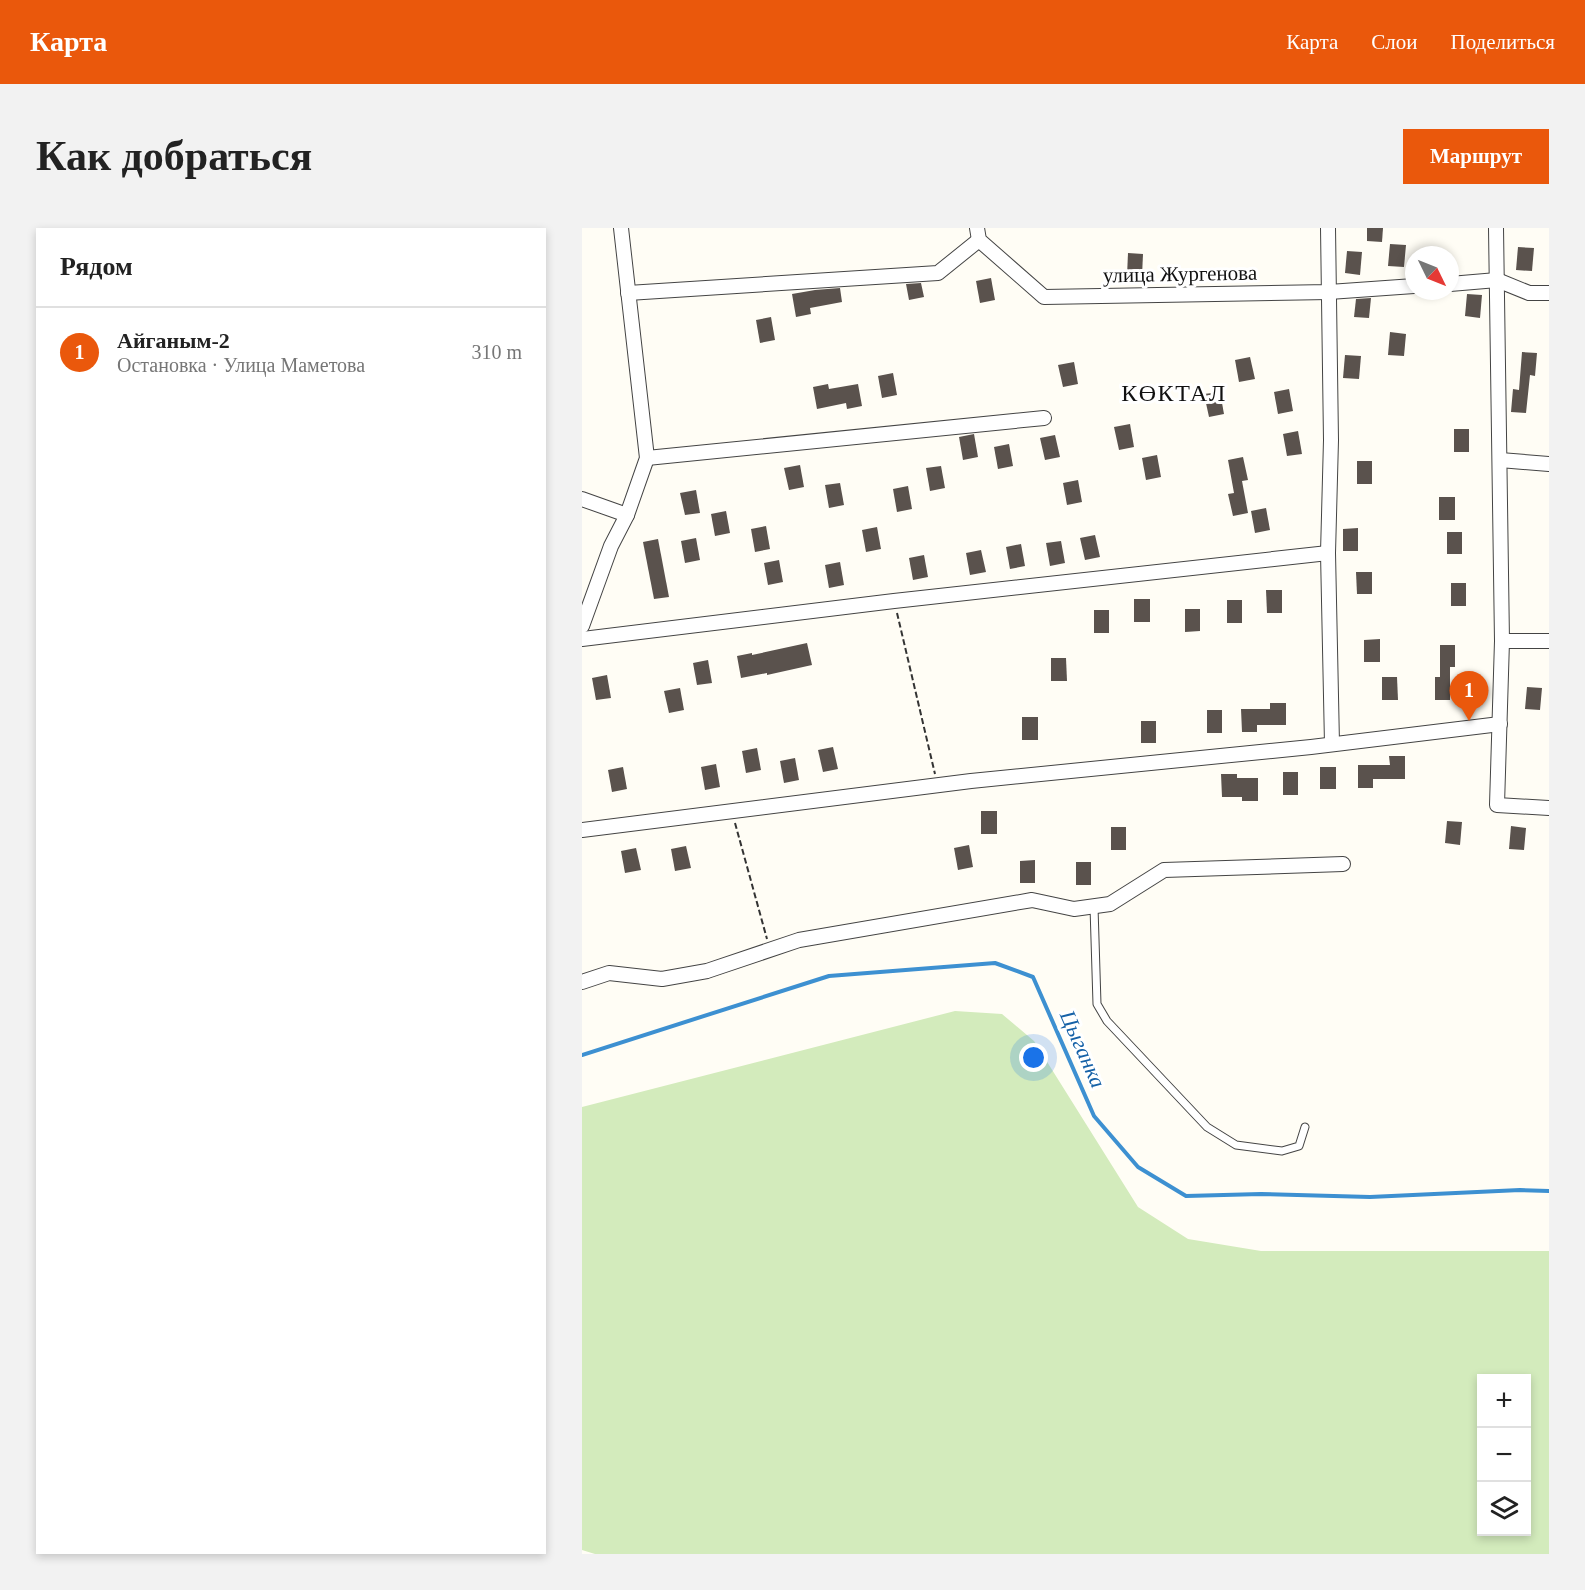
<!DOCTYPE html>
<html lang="ru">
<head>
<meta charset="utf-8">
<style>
  body { margin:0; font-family:Georgia,serif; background:#f2f2f2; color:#222 }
  .controls { position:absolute; right:18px; bottom:18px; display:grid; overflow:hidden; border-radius:0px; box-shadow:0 3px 9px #0003 }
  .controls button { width:54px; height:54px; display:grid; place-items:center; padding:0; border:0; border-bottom:2px solid #e0e0e0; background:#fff; color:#222; font:30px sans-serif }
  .compass { position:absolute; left:823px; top:18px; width:54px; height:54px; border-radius:50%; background:#fff; box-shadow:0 3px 9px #0003; rotate:133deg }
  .you { position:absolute; left:452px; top:830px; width:21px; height:21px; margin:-15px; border:4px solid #fff; border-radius:50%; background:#1a73e8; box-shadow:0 0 0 9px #1a73e833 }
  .badge { display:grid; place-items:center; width:39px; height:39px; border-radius:50%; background:#ea580c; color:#fff; font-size:20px; font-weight:700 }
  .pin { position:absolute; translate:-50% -50px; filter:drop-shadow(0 2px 3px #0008) }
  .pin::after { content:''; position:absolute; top:32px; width:21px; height:18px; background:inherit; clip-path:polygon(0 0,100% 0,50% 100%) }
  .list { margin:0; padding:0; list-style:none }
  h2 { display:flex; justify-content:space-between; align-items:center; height:78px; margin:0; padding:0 24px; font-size:26px }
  h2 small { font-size:20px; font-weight:400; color:#767676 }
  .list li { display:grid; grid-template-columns:39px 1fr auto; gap:18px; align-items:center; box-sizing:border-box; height:90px; padding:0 24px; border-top:2px solid #e0e0e0 }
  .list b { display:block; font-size:22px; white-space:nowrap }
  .list p { margin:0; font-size:20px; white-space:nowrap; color:#767676 }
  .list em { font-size:20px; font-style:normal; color:#767676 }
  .icon { flex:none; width:33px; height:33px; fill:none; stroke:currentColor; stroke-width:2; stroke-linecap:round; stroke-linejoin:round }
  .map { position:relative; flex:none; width:967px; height:1326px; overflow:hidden; border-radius:0px }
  header { display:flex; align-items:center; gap:36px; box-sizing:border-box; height:84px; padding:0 30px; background:#ea580c; color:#fff }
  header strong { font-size:28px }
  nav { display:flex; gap:33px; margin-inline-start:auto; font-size:21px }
  .intro { display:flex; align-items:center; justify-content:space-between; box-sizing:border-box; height:144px; padding:0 36px }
  h1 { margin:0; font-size:42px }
  .button { padding:15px 27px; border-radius:0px; background:#ea580c; color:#fff; font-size:21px; font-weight:700 }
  main { display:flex; gap:36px; padding:0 36px }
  aside { flex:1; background:#fff; border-radius:0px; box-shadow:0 3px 9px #0003 }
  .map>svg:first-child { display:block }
  .green { fill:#d3ebbc; fill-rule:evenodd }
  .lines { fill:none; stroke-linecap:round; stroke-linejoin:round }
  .stream { stroke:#3d90d1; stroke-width:4 }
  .building { fill:#5a524d }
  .lane-casing { stroke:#444; stroke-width:9 }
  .street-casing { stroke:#444; stroke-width:16 }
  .path { stroke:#333; stroke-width:2; stroke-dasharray:6 3; stroke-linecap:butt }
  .lane { stroke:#fff; stroke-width:7 }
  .street { stroke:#fff; stroke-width:14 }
  .labels { text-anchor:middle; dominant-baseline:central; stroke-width:6; stroke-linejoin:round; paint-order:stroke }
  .street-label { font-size:21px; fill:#111; stroke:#fff }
  .water-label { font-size:22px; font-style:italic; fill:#1561a7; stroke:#fff }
  .quarter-label { font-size:24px; letter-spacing:1.5px; fill:#111; stroke:#fff }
</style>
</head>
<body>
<header>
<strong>Карта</strong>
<nav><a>Карта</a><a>Слои</a><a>Поделиться</a></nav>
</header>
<div class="intro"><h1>Как добраться</h1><a class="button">Маршрут</a></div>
<main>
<aside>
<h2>Рядом<small></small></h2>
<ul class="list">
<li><span class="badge">1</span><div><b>Айганым-2</b><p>Остановка · Улица Маметова</p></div><em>310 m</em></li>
</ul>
</aside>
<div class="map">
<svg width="967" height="1326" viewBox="0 0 967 1326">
  <rect width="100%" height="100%" fill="#fffdf5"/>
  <!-- green -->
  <path class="green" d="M373 783 420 786 452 813 556 979 606 1011 679 1023H967V1326H13L0 1322V879ZM900 1150H945V1304H900Z"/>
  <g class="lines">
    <!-- stream -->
    <polyline class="stream" points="0,827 247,748 413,735 451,749 512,888 556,939 604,968 679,966 788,969 938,962 967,963"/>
  </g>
  <!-- building -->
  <g class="building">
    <polygon points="785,0 801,0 800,14 785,13"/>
    <polygon points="808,16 824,17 822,39 806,38"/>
    <polygon points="936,19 952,20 950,43 934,42"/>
    <polygon points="765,23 780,24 778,47 763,45"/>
    <polygon points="546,25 561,26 560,48 545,48"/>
    <polygon points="409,50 413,72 398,75 394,53"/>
    <polygon points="339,55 342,69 327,72 324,56"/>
    <polygon points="258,60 260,74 228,80 229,86 214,89 210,66 233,62"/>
    <polygon points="885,66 900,67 898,90 883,88"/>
    <polygon points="789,70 787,90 772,89 774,71"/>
    <polygon points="189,89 193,112 178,115 174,92"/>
    <polygon points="808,104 824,106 822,128 806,127"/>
    <polygon points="940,124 955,125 953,148 948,147 944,185 929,184 931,161 937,162"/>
    <polygon points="763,127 779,128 777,151 761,150"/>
    <polygon points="668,129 673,151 657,154 653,132"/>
    <polygon points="492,134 496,156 481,159 476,137"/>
    <polygon points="311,145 315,167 300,170 296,148"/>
    <polygon points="246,156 247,161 276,156 280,178 265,181 264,175 235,181 231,159"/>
    <polygon points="707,161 711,183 696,186 692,164"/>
    <polygon points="638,164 642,186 627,189 622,166"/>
    <polygon points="548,196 552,219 537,222 532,199"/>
    <rect x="872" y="201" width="15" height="23"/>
    <polygon points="716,203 720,226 705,228 701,206"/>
    <polygon points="392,206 396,229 381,232 377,209"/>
    <polygon points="473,207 478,229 463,232 458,210"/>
    <polygon points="427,216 431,238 416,241 412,219"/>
    <polygon points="575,227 579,249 564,252 560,230"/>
    <polygon points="661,229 666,252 660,253 666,285 651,288 646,266 652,265 646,232"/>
    <rect x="775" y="233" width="15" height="23"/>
    <polygon points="218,237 222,259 207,262 202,240"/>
    <polygon points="359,238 363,260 348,263 344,240"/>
    <polygon points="496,252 500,274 485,277 481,255"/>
    <polygon points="258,255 262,277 247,280 243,257"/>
    <polygon points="326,258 330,281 315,284 311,261"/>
    <polygon points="114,262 118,285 103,287 98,265"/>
    <rect x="857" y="269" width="16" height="23"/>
    <polygon points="684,280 688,302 673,305 669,283"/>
    <polygon points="144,283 148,305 133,308 129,286"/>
    <polygon points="184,298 188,321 173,324 169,301"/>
    <polygon points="295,299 299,321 284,324 280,302"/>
    <polygon points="776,300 776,323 761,323 761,301"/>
    <rect x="865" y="304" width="15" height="22"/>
    <polygon points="513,307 518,329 503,332 498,310"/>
    <polygon points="114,310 118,332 103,335 99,313"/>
    <polygon points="76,311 87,369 72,371 61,314"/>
    <polygon points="479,313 483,335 468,338 464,315"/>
    <polygon points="439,316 443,338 428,341 424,319"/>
    <polygon points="399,322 404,344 388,347 384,325"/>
    <polygon points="342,327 346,349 331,352 327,330"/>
    <polygon points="197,332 201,354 186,357 182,335"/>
    <polygon points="258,334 262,357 247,360 243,337"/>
    <polygon points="774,344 790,344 790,366 775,366"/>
    <rect x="869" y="355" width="15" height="23"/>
    <polygon points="684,362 700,362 700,385 685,385"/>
    <rect x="552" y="371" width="16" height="23"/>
    <rect x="645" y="372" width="15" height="23"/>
    <polygon points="603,381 618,381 618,403 603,404"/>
    <rect x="512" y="382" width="15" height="23"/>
    <polygon points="798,411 798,434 782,434 782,412"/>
    <polygon points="225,415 230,437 185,447 185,445 159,450 155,428 170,425 170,427"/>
    <polygon points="858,417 873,417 873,439 868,439 868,472 853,472 853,449 858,449"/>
    <polygon points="469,430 484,430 485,453 469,453"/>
    <polygon points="126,432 130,455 115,457 111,435"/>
    <polygon points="25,447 29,470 14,472 10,450"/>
    <polygon points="800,449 815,449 816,472 800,472"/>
    <polygon points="945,459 960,460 958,482 943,481"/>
    <polygon points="98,460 102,482 87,485 82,463"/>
    <polygon points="688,475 704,475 704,497 675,497 675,504 660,504 659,481 688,481"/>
    <rect x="625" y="482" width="15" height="23"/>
    <rect x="440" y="489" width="16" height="23"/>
    <rect x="559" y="493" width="15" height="22"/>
    <polygon points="251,519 256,541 241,544 236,522"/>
    <polygon points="175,520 179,542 164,545 160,523"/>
    <polygon points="807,528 823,528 823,551 791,551 791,560 776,560 776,537 808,537"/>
    <polygon points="213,530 217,552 202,555 198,533"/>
    <polygon points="134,536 138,559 123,562 119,539"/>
    <polygon points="41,539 45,561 30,564 26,542"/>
    <rect x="738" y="539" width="16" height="22"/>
    <rect x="701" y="544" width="15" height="23"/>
    <polygon points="639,546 655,546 655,550 676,550 676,573 660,573 660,569 640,569"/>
    <rect x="399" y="583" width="16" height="23"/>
    <polygon points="865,593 880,594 878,617 863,615"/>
    <polygon points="929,598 944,600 942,622 927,621"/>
    <rect x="529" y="599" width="15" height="23"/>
    <polygon points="387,617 391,639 376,642 372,620"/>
    <polygon points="104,618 109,640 93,643 89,621"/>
    <polygon points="54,620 59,642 43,645 39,623"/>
    <polygon points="453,632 453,655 438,655 438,633"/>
    <rect x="494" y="634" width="15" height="23"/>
  </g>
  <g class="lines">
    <defs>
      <polyline id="lane" points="512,679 515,776 525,793 625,899 654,917 700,923 717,918 723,899"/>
      <g id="street">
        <polyline points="395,0 397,12 462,69 747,64 832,58"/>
        <polyline points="746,0 749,212 746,325 750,516"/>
        <polyline points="914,0 920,413 915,577 967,580"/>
        <polyline points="868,56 915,52 947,65 967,65"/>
        <polyline points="46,65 356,45 397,12"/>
        <polyline points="65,230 462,190"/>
        <polyline points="918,232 967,236"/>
        <polyline points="0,271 45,287"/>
        <polyline points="0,398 29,318 45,287 65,230 39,0"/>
        <polyline points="0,411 312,373 746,325"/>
        <polyline points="920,413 967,413"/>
        <polyline points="0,602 389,553 729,519 918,496"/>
        <polyline points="0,754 27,745 80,751 125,743 217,712 450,672 492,681 528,676 582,642 761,636"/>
      </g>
    </defs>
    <!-- lane casing -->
    <use href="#lane" class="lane-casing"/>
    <!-- street casing -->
    <use href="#street" class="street-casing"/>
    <!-- path -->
    <g class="path">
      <polyline points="315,385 353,546"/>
      <polyline points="153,595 185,711"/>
    </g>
    <!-- lane -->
    <use href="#lane" class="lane"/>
    <!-- street -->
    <use href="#street" class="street"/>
  </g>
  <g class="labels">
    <!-- street labels -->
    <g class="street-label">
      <text transform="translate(598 46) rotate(-1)">улица Жургенова</text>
    </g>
    <!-- water labels -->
    <g class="water-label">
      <text transform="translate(501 821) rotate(66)">Цыганка</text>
    </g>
    <!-- quarter labels -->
    <g class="quarter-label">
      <text x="592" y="165">КӨКТАЛ</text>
    </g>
  </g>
</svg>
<div class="controls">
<button>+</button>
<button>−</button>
<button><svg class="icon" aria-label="layers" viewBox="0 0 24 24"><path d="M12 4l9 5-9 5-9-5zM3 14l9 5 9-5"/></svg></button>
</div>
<svg class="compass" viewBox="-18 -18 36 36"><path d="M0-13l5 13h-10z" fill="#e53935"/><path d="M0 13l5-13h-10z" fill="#767676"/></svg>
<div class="you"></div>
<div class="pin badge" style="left:887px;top:493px">1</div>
</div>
</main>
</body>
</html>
